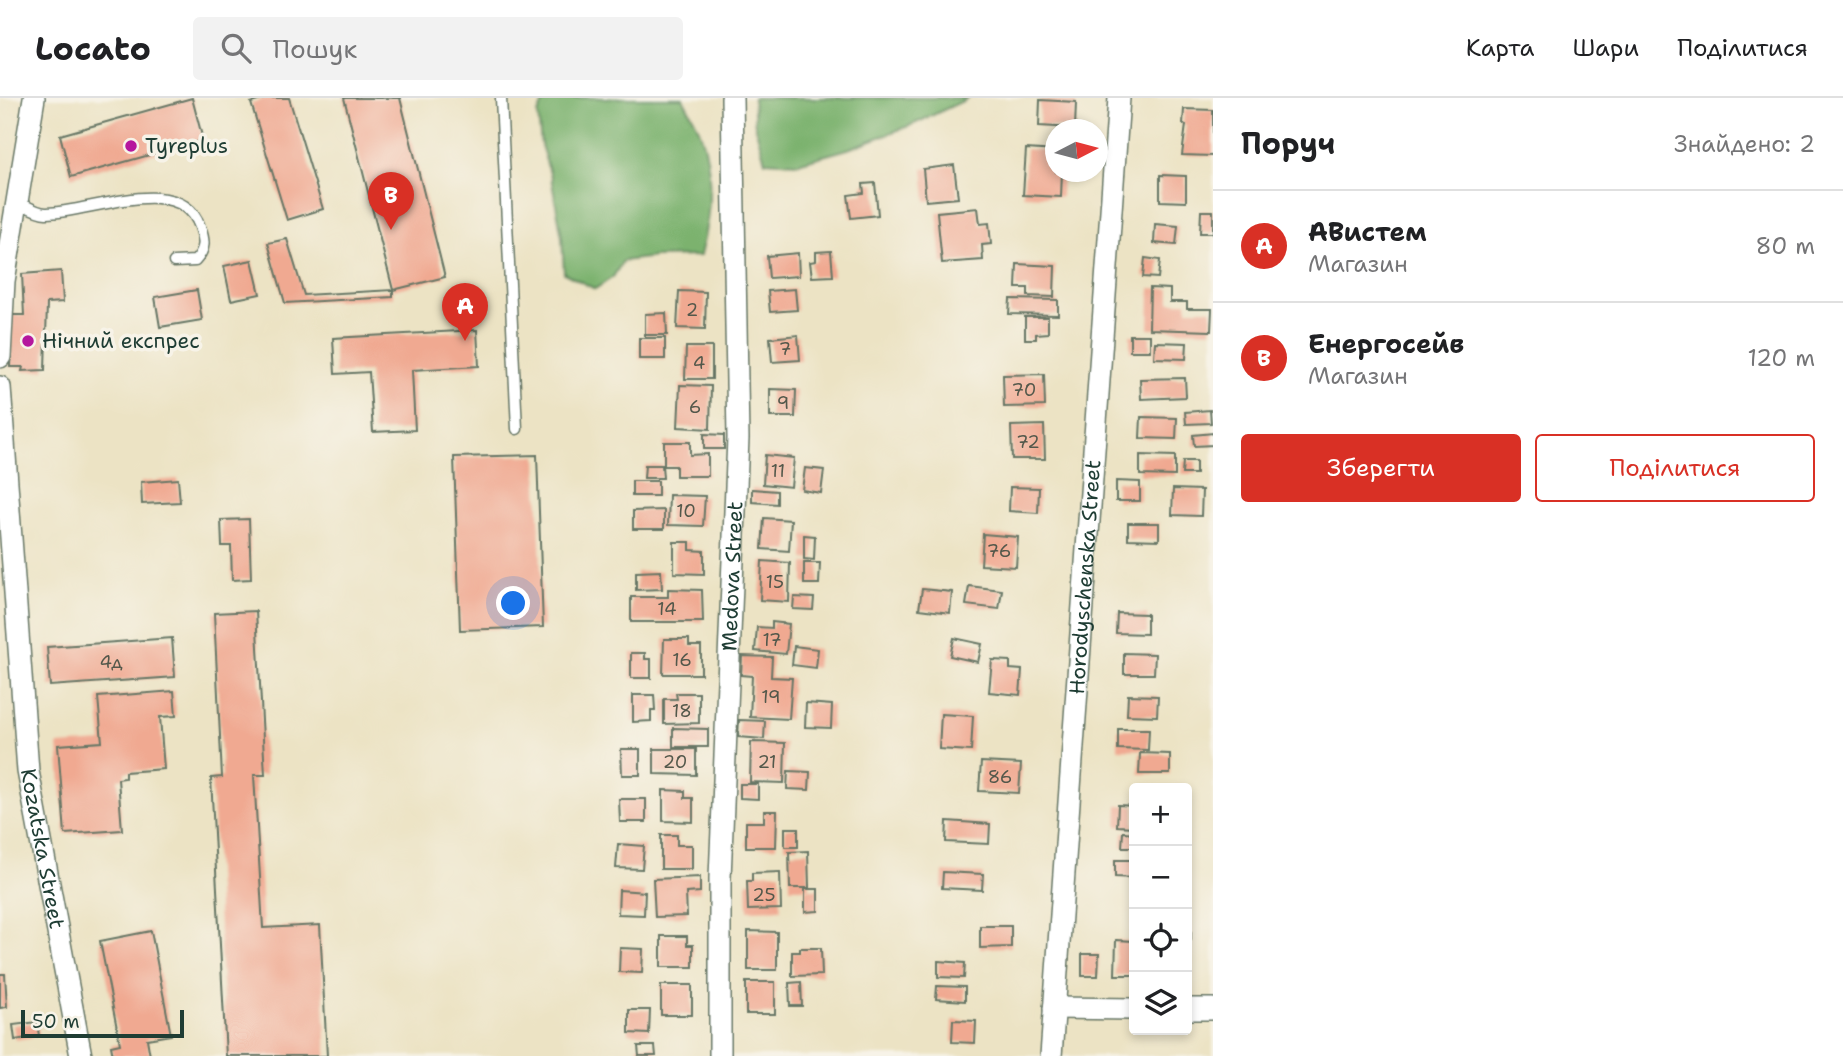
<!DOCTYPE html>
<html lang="uk">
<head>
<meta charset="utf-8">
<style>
  body { margin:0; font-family:"Shantell Sans",sans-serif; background:#f2f2f2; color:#202124 }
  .controls { position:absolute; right:21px; bottom:21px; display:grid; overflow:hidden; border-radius:7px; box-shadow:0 4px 10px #0003 }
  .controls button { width:63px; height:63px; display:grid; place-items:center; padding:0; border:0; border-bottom:2px solid #e0e0e0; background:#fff; color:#202124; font:35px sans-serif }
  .compass { position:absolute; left:1045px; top:21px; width:63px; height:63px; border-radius:50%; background:#fff; box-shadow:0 4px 10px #0003; rotate:84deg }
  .scale { position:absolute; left:21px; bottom:18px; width:163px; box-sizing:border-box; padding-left:7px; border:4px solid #1f3d34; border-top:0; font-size:19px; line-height:24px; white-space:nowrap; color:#1f3d34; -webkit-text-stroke:5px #f7f3e8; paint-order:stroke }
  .you { position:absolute; left:514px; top:506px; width:24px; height:24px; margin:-18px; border:5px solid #fff; border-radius:50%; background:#1a73e8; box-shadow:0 0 0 10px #1a73e833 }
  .badge { display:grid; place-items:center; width:46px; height:46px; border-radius:50%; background:#d93025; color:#fff; font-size:23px; font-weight:700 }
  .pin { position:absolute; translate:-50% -58px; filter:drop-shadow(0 2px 4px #0008) }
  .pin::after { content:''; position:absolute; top:37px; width:24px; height:21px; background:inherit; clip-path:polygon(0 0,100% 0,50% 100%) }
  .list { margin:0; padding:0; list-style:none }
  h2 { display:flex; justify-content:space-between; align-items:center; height:91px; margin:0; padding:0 28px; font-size:30px }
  h2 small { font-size:23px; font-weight:400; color:#757577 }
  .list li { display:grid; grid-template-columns:46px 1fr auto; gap:21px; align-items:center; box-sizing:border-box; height:112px; padding:0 28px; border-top:2px solid #e0e0e0 }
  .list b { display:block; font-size:26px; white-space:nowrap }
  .list p { margin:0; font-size:23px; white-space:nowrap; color:#757577 }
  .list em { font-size:23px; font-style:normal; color:#757577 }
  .actions { display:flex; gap:14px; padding:21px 28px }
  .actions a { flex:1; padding:16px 0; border:2px solid #d93025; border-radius:7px; text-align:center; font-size:24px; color:#d93025 }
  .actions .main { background:#d93025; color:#fff }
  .icon { flex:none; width:38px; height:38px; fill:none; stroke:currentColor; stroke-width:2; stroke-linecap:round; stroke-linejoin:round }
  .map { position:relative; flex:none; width:1213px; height:958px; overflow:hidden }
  header { display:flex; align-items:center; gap:42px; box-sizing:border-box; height:98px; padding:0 35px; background:#fff; border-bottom:2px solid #e0e0e0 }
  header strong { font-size:33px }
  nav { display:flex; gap:38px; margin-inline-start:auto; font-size:24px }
  .search { width:490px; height:63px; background:#f2f2f2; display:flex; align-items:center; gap:18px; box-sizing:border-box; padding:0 24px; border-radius:7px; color:#757577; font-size:26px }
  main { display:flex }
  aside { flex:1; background:#fff }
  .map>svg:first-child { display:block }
  .forest { fill:#7bb26e; stroke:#4d7851; stroke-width:2 }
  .building { fill:#f0a991 }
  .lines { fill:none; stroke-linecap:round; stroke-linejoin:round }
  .lane-casing { stroke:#677766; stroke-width:13 }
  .street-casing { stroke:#677766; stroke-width:24 }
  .lane { stroke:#fff; stroke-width:10 }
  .street { stroke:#fff; stroke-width:21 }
  .poi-dot { fill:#b5179e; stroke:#f7f3e8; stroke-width:2.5 }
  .labels { text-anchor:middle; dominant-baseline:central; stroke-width:7; stroke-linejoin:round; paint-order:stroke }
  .number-label { font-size:18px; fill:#53584b }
  .poi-label { font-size:21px; fill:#1f3d34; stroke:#f7f3e8; text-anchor:start }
  .street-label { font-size:21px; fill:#1f3d34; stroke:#f7f3e8 }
</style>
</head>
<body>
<header>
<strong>Locato</strong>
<div class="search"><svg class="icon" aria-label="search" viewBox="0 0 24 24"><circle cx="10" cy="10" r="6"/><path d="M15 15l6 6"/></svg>Пошук</div>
<nav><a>Карта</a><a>Шари</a><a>Поділитися</a></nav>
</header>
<main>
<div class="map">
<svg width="1213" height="958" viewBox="0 0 1213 958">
  <rect width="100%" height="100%" fill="#f7f3e8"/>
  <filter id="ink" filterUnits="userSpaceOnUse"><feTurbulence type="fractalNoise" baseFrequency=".0143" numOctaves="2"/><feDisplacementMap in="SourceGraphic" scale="14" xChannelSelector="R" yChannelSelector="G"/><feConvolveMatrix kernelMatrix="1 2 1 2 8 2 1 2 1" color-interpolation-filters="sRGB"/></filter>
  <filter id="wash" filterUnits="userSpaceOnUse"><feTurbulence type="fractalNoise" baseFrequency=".00686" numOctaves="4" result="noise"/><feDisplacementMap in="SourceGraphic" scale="28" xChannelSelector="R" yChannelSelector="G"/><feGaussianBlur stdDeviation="1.57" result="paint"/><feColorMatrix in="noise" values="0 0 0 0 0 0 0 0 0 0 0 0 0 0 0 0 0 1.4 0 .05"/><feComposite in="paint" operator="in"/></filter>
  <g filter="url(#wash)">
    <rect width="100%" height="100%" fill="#ece3c4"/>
    <!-- forest -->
    <g class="forest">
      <path d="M545 0H683C688 11 696 22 700 34 715 73 710 119 700 158L655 159 623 163 613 179 595 191 564 175 562 139 551 79 541 47 538 16Z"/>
      <polygon points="753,0 969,0 914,26 848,51 798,65 765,63 755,28"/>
    </g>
    <g id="blocks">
      <!-- building -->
      <g class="building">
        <polygon points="192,0 203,42 71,79 60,37"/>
        <polygon points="268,0 289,0 323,111 287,122 251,5"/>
        <polygon points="344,0 400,0 445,179 393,192"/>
        <polygon points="1040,2 1076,4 1075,30 1039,28"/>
        <polygon points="1184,11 1213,12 1213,58 1182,57 1186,27 1183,26"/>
        <polygon points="1026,51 1056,53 1056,74 1062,74 1061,99 1023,97"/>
        <polygon points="954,67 958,100 926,103 923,71"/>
        <polygon points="1160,77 1186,78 1186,104 1160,103"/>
        <polygon points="875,85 878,117 851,120 848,97 864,95 863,86"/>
        <polygon points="978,110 980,126 989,125 991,146 982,147 983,162 942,165 937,114"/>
        <polygon points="1201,113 1213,113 1213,135 1200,135"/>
        <polygon points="1155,126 1178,128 1176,147 1154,145"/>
        <polygon points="287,141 304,197 393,192 393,199 285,205 268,145"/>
        <polygon points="831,153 833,178 812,179 810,164 816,163 816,154"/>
        <polygon points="798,155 799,178 769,180 767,158"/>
        <polygon points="1145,160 1160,162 1158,180 1143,179"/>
        <polygon points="252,162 260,196 231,202 224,168"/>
        <polygon points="1017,166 1055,168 1054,199 1028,198 1028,190 1016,190"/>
        <polygon points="61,173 63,204 47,205 45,272 22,273 23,269 10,269 12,217 24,217 22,176"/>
        <polygon points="1150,190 1170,191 1170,204 1187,204 1187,211 1212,211 1211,233 1149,231"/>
        <polygon points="795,191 797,212 770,214 768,193"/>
        <polygon points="197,192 202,222 160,229 155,199"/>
        <polygon points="679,193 706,194 705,231 677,230"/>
        <polygon points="1010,201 1058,202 1058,217 1009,216"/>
        <polygon points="666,215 667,237 645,237 645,216"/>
        <polygon points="1025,219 1048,219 1048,235 1036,236 1036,241 1025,241"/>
        <polygon points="477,232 479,268 412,272 415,332 373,334 369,274 335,276 333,240"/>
        <polygon points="798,237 800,262 772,264 770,240"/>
        <rect x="1130" y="237" width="20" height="16"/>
        <rect x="639" y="240" width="26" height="21"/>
        <polygon points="1155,244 1187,245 1186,261 1154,260"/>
        <polygon points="686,249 712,249 712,281 685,281"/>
        <polygon points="1044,276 1045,308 1004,309 1003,277"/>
        <polygon points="1185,280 1186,299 1141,301 1140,281"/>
        <polygon points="680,287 711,288 710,331 678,329"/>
        <polygon points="770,291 796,292 795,319 770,319"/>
        <polygon points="1210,312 1211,325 1186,326 1185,314"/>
        <polygon points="1141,319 1177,320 1176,341 1140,340"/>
        <polygon points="1044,327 1045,361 1012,361 1011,328"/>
        <polygon points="1213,335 1213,347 1194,348 1193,337"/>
        <polygon points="704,336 724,337 724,351 704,351"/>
        <polygon points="664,344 690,344 690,357 708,356 708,378 676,378 676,368 664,368"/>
        <polygon points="537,357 543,529 460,532 454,359"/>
        <polygon points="765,357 794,360 791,389 763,386"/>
        <polygon points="1140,357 1175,358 1175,378 1140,377"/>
        <polygon points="1183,363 1196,363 1196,376 1182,376"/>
        <polygon points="645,367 662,367 663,380 644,380"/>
        <polygon points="805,370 824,372 821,395 802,392"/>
        <polygon points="178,381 180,404 142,406 141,384"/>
        <rect x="632" y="383" width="26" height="15"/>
        <polygon points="1116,383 1140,384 1140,403 1116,403"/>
        <polygon points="1010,389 1039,390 1038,415 1009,413"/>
        <polygon points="752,391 777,393 777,406 752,404"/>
        <polygon points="1173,391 1202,392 1201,418 1172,417"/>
        <polygon points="669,397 705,398 703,428 668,427"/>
        <polygon points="664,412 664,431 633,431 633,413"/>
        <polygon points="764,420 791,422 789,453 762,451"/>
        <polygon points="249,421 251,481 232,482 231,448 222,448 221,422"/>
        <polygon points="1128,425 1159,425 1159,442 1128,441"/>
        <polygon points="983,436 1018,439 1016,469 981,467"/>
        <polygon points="804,437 815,438 814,462 804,461"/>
        <polygon points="674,444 690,444 690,452 704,453 704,476 674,475"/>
        <polygon points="762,463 790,465 789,504 760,502"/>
        <polygon points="804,465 820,465 819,486 804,486"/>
        <polygon points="661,473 662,491 636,492 636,474"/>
        <polygon points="969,488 1002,492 999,511 966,507"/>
        <polygon points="668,491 702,492 703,524 631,524 631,499 668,499"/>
        <polygon points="922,491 952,494 950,515 919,511"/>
        <polygon points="794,499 814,500 813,512 793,511"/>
        <polygon points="256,513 265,677 254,677 263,830 320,827 327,958 226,958 211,680 222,679 214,515"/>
        <polygon points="1117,515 1147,516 1147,536 1116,535"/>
        <polygon points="772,524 789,526 786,556 755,553 757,529 772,530"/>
        <polygon points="172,540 175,579 50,588 47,549"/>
        <polygon points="954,540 982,546 978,564 950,558"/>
        <polygon points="664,541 689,541 689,548 701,548 701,576 663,576"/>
        <polygon points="794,548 818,551 816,570 792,567"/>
        <polygon points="631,555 645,555 645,561 651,561 651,580 631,580"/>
        <polygon points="1124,555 1155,556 1154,576 1124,576"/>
        <polygon points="742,558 772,559 771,579 792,580 789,621 750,619 752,578 741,577"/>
        <polygon points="992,562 1010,563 1010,571 1022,572 1020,597 989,594"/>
        <polygon points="174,593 176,618 160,619 164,671 125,674 125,680 118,681 122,732 65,736 58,647 102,644 98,599"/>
        <polygon points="676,595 699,595 699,625 664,626 664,601 677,601"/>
        <polygon points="633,597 654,597 655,612 651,612 651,623 633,624"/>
        <polygon points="1128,597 1158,598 1157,618 1127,617"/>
        <polygon points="806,605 832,607 831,630 805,629"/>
        <polygon points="941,616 973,618 971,653 939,651"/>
        <polygon points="739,622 765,623 764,641 738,639"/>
        <polygon points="673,630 708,631 708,649 673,649"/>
        <polygon points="1118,631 1149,631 1148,652 1118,651"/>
        <polygon points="751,644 785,645 784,685 750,684"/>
        <polygon points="621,651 640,651 640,677 622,677"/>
        <polygon points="654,651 696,651 696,677 654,676"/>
        <polygon points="1140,655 1170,656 1170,676 1139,676"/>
        <polygon points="981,664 1021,666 1019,695 979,693"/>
        <polygon points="788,673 810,674 809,692 787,691"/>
        <polygon points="740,686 758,686 758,701 740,700"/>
        <polygon points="663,692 685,693 685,700 693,700 693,724 663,723"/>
        <polygon points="619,701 646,701 646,724 620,724"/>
        <polygon points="1118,707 1134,708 1134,729 1117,728"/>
        <polygon points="764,713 777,713 776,749 746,749 746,724 764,724"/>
        <polygon points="947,723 990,726 989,746 946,744"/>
        <rect x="785" y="730" width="13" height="19"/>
        <polygon points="1123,734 1134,735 1134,749 1122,749"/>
        <polygon points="661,737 677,737 677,747 692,747 692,771 661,771"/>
        <polygon points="618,746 644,748 642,771 616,770"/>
        <polygon points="808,753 809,790 790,790 789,754"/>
        <polygon points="1115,762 1134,762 1134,780 1115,779"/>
        <polygon points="780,774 781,811 748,812 747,783 752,783 752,775"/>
        <polygon points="943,774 983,776 982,792 942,790"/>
        <polygon points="700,779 700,794 686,795 687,818 655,819 653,781"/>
        <polygon points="805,791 818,791 818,813 805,814"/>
        <polygon points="619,792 645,794 644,817 618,816"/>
        <rect x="1187" y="822" width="4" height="20"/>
        <polygon points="980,828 1011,828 1011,849 980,850"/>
        <polygon points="151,833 171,937 147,941 150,958 113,958 111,948 120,946 100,843"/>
        <polygon points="748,833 777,834 777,872 748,872"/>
        <polygon points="661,838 687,838 687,847 693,847 693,869 661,869"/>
        <polygon points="1116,842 1134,843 1134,877 1115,877"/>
        <polygon points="620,850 643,851 642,875 619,874"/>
        <polygon points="800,850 821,850 822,877 792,878 792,854 800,854"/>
        <polygon points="1082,856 1099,856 1098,878 1082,878"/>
        <polygon points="938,863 965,865 964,880 938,879"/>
        <polygon points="0,876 5,876 7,909 0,910"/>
        <rect x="746" y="884" width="29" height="32"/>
        <polygon points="801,884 802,908 790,908 789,885"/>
        <rect x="661" y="887" width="31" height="30"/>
        <polygon points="937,888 965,889 965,903 936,901"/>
        <polygon points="629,912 650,912 649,936 629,935"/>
        <polygon points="953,922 976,923 975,945 952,944"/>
        <polygon points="37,924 39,938 15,942 13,927"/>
        <polygon points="638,948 655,948 656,958 639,958"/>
      </g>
    </g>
  </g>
  <g filter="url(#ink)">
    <use href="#blocks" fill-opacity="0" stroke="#677766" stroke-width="2"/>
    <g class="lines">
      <defs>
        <g id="lane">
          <polyline points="501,0 517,331"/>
          <path d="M16 103C25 107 37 115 46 115 88 116 181 72 200 129 205 143 206 151 195 163L174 164"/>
        </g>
        <g id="street">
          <polyline points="0,259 4,183 34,0"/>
          <path id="s1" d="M0 289 28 673 81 958"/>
          <polyline points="1054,910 1134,911"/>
          <polyline points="1187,911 1213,911"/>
          <path id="s2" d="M720 958V780L738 340 732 0"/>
          <path id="s3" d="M1051 958 1119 0"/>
        </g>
      </defs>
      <!-- lane casing -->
      <use href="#lane" class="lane-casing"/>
      <!-- street casing -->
      <use href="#street" class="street-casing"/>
      <!-- lane -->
      <use href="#lane" class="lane"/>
      <!-- street -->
      <use href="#street" class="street"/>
    </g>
  </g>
  <!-- markers -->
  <g class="poi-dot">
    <circle cx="131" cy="48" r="7"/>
    <circle cx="28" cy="243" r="7"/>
  </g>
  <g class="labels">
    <!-- number labels -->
    <g class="number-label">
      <text x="692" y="212">2</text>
      <text x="785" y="251">7</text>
      <text x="699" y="265">4</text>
      <text x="1024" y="292">70</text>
      <text x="783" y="305">9</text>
      <text x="695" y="309">6</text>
      <text x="1028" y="344">72</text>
      <text x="778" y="373">11</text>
      <text x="686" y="413">10</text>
      <text x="999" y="453">76</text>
      <text x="775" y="484">15</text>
      <text x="667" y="511">14</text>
      <text x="772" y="542">17</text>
      <text x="682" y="562">16</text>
      <text x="111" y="564">4д</text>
      <text x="771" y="599">19</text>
      <text x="682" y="613">18</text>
      <text x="675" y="664">20</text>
      <text x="767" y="664">21</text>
      <text x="1000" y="679">86</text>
      <text x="764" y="797">25</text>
    </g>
    <!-- poi labels -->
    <g class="poi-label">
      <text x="145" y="48">Tyreplus</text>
      <text x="42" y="243">Нічний експрес</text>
    </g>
    <!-- street labels -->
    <g class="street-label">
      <text stroke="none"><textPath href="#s2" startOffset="480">Medova Street</textPath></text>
      <text stroke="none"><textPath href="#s3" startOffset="480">Horodyschenska Street</textPath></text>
      <text stroke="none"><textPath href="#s1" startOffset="464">Kozatska Street</textPath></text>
    </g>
  </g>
</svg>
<div class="controls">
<button>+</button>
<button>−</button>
<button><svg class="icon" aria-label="locate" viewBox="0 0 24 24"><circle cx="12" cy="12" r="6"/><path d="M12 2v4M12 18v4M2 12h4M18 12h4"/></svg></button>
<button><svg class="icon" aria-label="layers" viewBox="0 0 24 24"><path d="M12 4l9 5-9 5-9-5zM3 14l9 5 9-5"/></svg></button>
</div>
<svg class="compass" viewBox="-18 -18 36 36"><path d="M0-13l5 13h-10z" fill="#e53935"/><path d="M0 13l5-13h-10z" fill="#757577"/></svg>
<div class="scale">50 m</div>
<div class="you"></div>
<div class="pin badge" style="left:465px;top:243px">A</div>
<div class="pin badge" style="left:391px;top:132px">B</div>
</div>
<aside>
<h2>Поруч<small>Знайдено: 2</small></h2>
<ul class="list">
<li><span class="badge">A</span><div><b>АВистем</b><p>Магазин</p></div><em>80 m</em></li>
<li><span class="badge">B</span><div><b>Енергосейв</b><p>Магазин</p></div><em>120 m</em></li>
</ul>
<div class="actions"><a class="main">Зберегти</a><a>Поділитися</a></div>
</aside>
</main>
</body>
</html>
